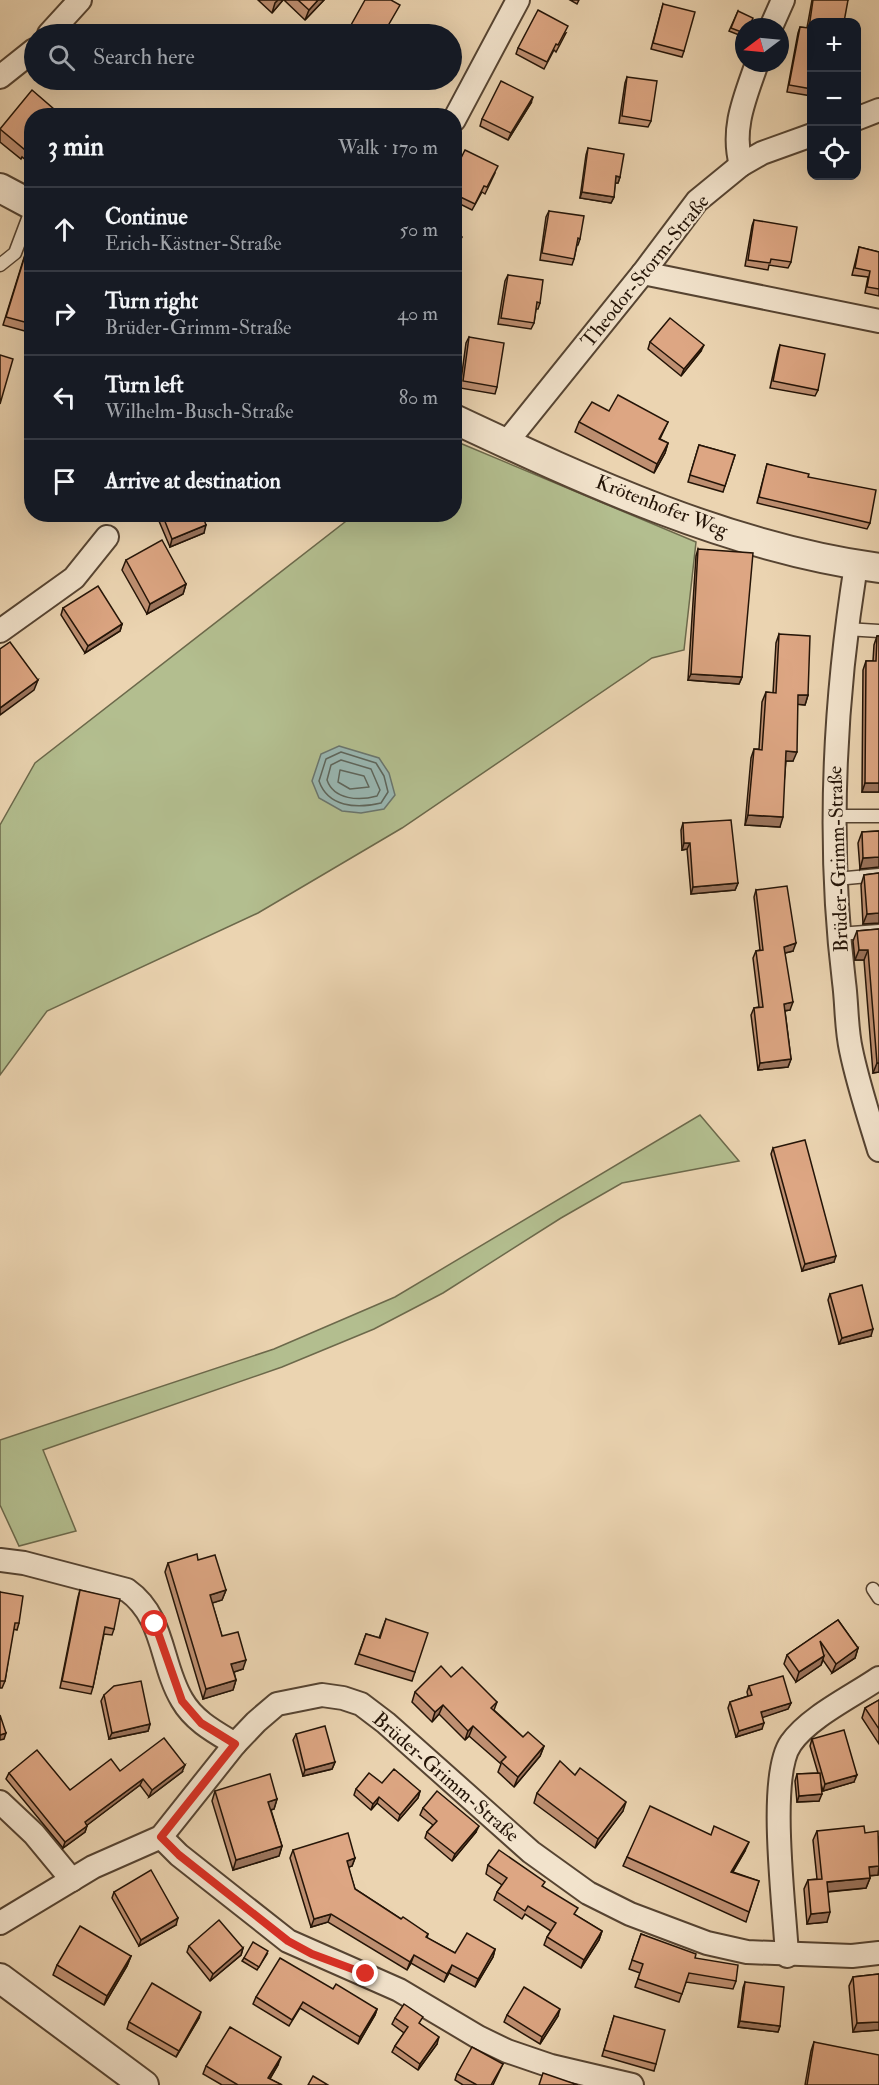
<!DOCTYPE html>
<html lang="en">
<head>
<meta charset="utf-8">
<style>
  body { margin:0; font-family:"IM FELL Double Pica",serif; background:#20242c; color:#f1f3f6 }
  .controls { position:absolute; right:18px; top:18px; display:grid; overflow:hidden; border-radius:12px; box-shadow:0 6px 24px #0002 }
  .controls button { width:54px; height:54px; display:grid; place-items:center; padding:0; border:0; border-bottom:2px solid #363941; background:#171b24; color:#f1f3f6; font:30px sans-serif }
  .compass { position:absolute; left:735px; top:18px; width:54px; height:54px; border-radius:50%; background:#171b24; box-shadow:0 6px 24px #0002; rotate:254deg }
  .stop { position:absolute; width:18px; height:18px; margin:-14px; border:4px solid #d93025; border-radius:50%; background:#fff }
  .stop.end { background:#d93025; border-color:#fff; box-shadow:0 2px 6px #0008 }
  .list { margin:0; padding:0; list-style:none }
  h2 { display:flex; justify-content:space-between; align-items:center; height:78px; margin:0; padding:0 24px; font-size:26px }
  h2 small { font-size:20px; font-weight:400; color:#9ea1a6 }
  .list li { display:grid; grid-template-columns:39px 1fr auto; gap:18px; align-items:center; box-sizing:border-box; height:84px; padding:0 24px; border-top:2px solid #363941 }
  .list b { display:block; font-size:22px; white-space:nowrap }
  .list p { margin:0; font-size:20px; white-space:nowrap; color:#9ea1a6 }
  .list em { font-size:20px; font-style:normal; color:#9ea1a6 }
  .icon { flex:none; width:33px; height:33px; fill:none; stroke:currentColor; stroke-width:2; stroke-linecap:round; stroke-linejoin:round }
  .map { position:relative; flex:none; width:879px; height:2085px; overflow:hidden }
  .search { position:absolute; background:#171b24; box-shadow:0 6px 24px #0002; left:24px; top:24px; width:438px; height:66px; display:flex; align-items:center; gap:15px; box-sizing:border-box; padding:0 21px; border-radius:33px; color:#9ea1a6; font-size:22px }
  .panel { position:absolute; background:#171b24; box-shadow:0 6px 24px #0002; left:24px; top:108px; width:438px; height:414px; border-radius:24px }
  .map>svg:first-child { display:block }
  .green { fill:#b3be8f; stroke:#6c694b; stroke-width:1.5 }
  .water { fill:#99b7b2; stroke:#6a766e; stroke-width:1.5 }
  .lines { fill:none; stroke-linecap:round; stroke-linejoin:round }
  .shore { stroke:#5e665c; stroke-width:1.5 }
  .service-casing { stroke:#564432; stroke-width:15 }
  .minor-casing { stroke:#564432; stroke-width:26 }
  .tertiary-casing { stroke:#564432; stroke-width:32 }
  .service { stroke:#f2e3cc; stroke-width:12 }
  .minor { stroke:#f2e3cc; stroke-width:22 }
  .tertiary { stroke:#f2e3cc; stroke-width:28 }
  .wall { fill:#be8f71; stroke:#241407; stroke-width:1.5 }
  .shaded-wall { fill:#9b745c; stroke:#241407; stroke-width:1.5 }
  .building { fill:#dda683; stroke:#241407; stroke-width:1.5 }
  .route { stroke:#d93025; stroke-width:8 }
  .labels { text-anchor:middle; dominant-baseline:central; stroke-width:4.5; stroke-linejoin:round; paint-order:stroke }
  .street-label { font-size:20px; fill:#241407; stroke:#f2e3cc }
</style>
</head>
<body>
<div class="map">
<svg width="879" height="2085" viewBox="0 0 879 2085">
  <rect width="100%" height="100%" fill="#ebd4b1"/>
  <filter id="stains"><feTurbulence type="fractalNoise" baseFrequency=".00333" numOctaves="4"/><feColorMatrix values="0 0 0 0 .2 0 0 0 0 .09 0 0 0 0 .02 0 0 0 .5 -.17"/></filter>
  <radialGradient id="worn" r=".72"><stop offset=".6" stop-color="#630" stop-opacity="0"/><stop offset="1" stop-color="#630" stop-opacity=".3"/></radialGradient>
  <!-- green -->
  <g class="green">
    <polygon points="455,441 696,542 684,650 652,658 402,828 258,913 47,1011 0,1075 0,825 35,763 354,515 454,514"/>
    <polygon points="700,1115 739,1161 622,1183 561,1218 443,1293 374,1329 282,1367 43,1450 76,1531 19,1546 0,1505 0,1440 274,1349 395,1297"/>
  </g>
  <!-- water -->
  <polygon class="water" points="339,746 379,758 389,773 395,795 384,809 361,813 342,811 319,798 312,781 321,754"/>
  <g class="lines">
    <!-- shore -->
    <g class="shore">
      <path d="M341 752 376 763 384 776 388 792 381 803C356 809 328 807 319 781L326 759Z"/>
      <path d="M341 760 371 769 380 790 377 796C359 801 334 800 327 780L331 765Z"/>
      <polygon points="340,770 364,776 369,787 350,789 338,782"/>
    </g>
    <defs>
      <g id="service">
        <polyline points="0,265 15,253 32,208"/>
        <polyline points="846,629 879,631"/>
        <polyline points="834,816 879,816"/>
        <polyline points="836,879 879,875"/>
        <polyline points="838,934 879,931"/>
        <polyline points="873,1589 879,1598"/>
      </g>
      <g id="minor">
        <polyline points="771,27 783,0"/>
        <polyline points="49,34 80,0"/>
        <polyline points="0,77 34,50"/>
        <polyline points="856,119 879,110"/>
        <polyline points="454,120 518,0"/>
        <path d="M741 165C731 128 745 98 757 63"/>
        <polyline points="643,273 879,321"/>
        <polyline points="506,443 643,273 697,201 741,165 762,153 812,135"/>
        <path d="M856 565C834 703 827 843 844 982 847 1004 846 1028 851 1050 858 1084 869 1117 879 1150"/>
        <polyline points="0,631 74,578 107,537"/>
        <path d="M0 1560 24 1563 127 1590C165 1617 160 1663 182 1700 194 1721 215 1732 235 1744"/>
        <polyline points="0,1802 34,1834 72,1880"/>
        <polyline points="161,1837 179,1855 288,1941 399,1990 478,2037 507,2051 551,2066 632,2085"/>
        <polyline points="0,1923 93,1867 161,1837 235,1744 256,1722 277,1704 322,1695 343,1698 361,1704 386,1723 531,1852 588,1893 630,1914 707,1943 747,1952 852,1956 879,1953"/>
        <path d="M787 1956C785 1910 767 1776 791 1743 809 1717 853 1696 879 1678"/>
      </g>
      <g id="tertiary">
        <polyline points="0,188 32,205"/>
        <path d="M454 419C588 482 731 548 879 568"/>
        <polyline points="0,1978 144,2085"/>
      </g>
    </defs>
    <!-- service casing -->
    <use href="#service" class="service-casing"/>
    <!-- minor casing -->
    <use href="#minor" class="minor-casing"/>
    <!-- tertiary casing -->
    <use href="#tertiary" class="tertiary-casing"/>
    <!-- service -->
    <use href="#service" class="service"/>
    <!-- minor -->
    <use href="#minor" class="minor"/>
    <!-- tertiary -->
    <use href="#tertiary" class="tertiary"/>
  </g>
  <!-- wall -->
  <g class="wall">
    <polygon points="258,0 283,0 272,13"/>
    <polygon points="284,0 324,0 305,20"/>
    <polygon points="570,0 579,0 577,4"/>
    <polygon points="812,0 848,0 812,22 812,96 787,92 798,33 800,27 807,28"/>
    <polygon points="663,4 684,51 682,57 651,49"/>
    <polygon points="738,11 744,27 744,37 729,31"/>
    <polygon points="566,33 556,52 554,50 544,69 516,54 518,48"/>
    <polygon points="627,77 651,121 648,127 619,123 625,83"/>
    <polygon points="531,103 508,140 480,126 482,119"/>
    <polygon points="32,116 32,165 22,157 21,159 0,142 0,129"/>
    <polygon points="588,148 620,177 618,183 615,183 614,197 611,203 580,198 586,155"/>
    <polygon points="454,172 495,173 485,194 482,192 472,210 454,201"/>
    <polygon points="549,211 580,239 578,245 577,245 574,259 572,265 540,260 546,217"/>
    <polygon points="754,220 791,262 788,268 769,265 768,270 745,266 752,226"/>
    <polygon points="32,232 32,333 3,325"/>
    <polygon points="859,247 879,252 879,296 865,293 868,277 852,275"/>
    <polygon points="508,275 540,303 538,309 536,309 534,323 531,329 498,324 505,281"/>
    <polygon points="469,337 497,387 495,394 460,388 466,343"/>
    <polygon points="650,342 701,351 681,376 648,349"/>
    <polygon points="780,345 818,390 815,396 770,388 778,351"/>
    <polygon points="609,411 668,422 660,439 668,443 665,453 654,473 575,432 579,422"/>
    <polygon points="699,445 735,455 723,492 688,482"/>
    <polygon points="767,464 808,477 870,523 867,529 757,503"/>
    <polygon points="156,514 210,514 203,517 204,533 170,547"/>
    <polygon points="698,549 742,677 739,684 688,680 696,556"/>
    <polygon points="126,560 186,584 183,594 147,614 122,570"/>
    <polygon points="63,608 122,624 120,631 85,653 61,615"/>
    <polygon points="779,634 808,695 805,705 797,704 793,761 786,761 780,827 745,825 751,758 754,749 759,749 762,702 766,692 773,693 776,643"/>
    <polygon points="877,636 879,636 879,792 862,792 863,670 866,661 873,661 874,645"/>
    <polygon points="683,823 738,883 735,890 691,894 687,849 682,850 681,830"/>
    <polygon points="879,831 860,869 858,843 862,832"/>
    <polygon points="879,873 879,923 863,924 861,885 864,875"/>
    <polygon points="756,890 793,951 785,953 790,1010 785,1011 791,1059 788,1067 758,1070 751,1015 754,1008 759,1007 753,958 756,951 760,950 754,897"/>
    <polygon points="879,929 879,1072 873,1073 864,960 855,960 853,941 857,931"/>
    <polygon points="773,1148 834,1262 802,1271 771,1154"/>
    <polygon points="830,1294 871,1336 839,1344 828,1300"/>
    <polygon points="198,1560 226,1590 222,1600 212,1603 222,1636 243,1669 234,1672 236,1680 233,1690 203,1699 165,1572 168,1563"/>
    <polygon points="80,1590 114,1629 112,1635 104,1634 93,1687 91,1694 60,1688 78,1597"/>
    <polygon points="0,1592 19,1623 17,1630 13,1629 5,1681 2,1688 0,1688"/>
    <polygon points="386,1619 415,1672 412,1681 355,1664 366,1634 379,1638"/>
    <polygon points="838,1620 858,1648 855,1658 832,1673 823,1660 821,1665 796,1682 784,1664 787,1655"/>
    <polygon points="451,1677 497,1702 494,1710 523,1737 544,1746 540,1756 514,1787 498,1772 501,1764 469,1736 465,1740 439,1714 432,1722 412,1702 415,1692"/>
    <polygon points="749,1686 791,1703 788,1709 762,1717 762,1729 736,1737 728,1708 730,1702 748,1696 747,1692"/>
    <polygon points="104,1695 150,1724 148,1731 109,1739 101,1701"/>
    <polygon points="879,1700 879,1744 862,1718 865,1708"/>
    <polygon points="296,1734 335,1762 332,1769 303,1776 293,1740"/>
    <polygon points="812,1739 854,1782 823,1791 821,1784 819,1801 797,1802 795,1781 797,1774 818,1773 810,1746"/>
    <polygon points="120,1771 182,1772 149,1797 140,1785 87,1825 85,1832 63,1848 6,1779 9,1773 70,1790"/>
    <polygon points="575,1775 623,1811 595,1848 534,1803 537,1793"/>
    <polygon points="356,1789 420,1791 418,1798 398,1821 377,1803 371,1810 354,1795"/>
    <polygon points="215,1791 277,1799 274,1809 271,1810 282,1846 279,1856 233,1870 212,1801"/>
    <polygon points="423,1808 476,1832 452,1861 425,1838 427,1832 433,1825 420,1815"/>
    <polygon points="817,1831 865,1833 879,1837 879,1873 878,1875 869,1876 870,1878 866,1888 828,1892 827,1922 807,1924 804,1889 808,1880 817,1879 813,1840"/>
    <polygon points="293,1850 355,1858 352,1866 348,1867 355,1889 401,1919 428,1934 427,1938 455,1953 495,1949 493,1957 475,1987 449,1973 444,1982 411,1963 407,1970 328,1922 311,1927 290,1858"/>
    <polygon points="745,1851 733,1872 759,1881 746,1922 623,1866 627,1857"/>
    <polygon points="488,1865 543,1887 575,1915 602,1931 599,1940 581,1968 544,1945 547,1937 551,1931 525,1914 522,1919 494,1900 497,1892 502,1885 486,1874"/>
    <polygon points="114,1892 176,1925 139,1946 112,1898"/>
    <polygon points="641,1934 695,1958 736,1981 733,1989 686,1982 679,2002 635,1987 640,1973 629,1969"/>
    <polygon points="189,1946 243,1948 241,1955 210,1981 187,1952"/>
    <polygon points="267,1954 257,1970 242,1961 244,1958"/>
    <polygon points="131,1956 127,1966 104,2005 53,1975 57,1965"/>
    <polygon points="879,1974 879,2030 853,2032 849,1986 853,1977"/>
    <polygon points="745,1982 780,2026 778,2032 738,2027 743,1988"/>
    <polygon points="333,1989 377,2009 375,2015 358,2044 300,2008 289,2026 253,2004 256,1997"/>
    <polygon points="507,2015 558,2016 540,2044 504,2022"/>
    <polygon points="614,2016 656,2064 654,2071 602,2056"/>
    <polygon points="199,2018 176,2057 127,2029 129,2022"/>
    <polygon points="395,2018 420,2024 437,2044 418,2070 392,2052 395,2046 404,2033 392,2024"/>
    <polygon points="814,2042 879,2085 805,2085 811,2051"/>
    <polygon points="503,2064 493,2085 463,2085 455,2080 457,2074"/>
    <polygon points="278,2065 270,2079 282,2085 222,2085 203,2074 206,2066"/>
  </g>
  <!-- shaded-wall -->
  <g class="shaded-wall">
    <polygon points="278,0 283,0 272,13 275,3"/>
    <polygon points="318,0 324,0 305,20 309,10"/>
    <polygon points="533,97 531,103 508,140 511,133"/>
    <polygon points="616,176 620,177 618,183 614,183"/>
    <polygon points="582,192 614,197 611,203 580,198"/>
    <polygon points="704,345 701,351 681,376 684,369"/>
    <polygon points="668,443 665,453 654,473 657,464"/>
    <polygon points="206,525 204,533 170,547 172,539"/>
    <polygon points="186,584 183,594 147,614 150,604"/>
    <polygon points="122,624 120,631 85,653 88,646"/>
    <polygon points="691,674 742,677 739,684 688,680"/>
    <polygon points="38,680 34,690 0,715 0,708"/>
    <polygon points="798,695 808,695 805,705 794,704"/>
    <polygon points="786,751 797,752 793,761 783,761"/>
    <polygon points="865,783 879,783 879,792 862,792"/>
    <polygon points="748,815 783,817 780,827 745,825"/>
    <polygon points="684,843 690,843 687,849 682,850"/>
    <polygon points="879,857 879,867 860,869 863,858"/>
    <polygon points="738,883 735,890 691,894 693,887"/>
    <polygon points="879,913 879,923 863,924 867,914"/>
    <polygon points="796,943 793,951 781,954 784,947"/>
    <polygon points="859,950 868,950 864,960 855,960"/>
    <polygon points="793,1002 790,1010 782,1011 784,1004"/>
    <polygon points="791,1059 788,1067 758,1070 760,1063"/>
    <polygon points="877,1063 879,1063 879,1072 873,1073"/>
    <polygon points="836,1256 834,1262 802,1271 805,1264"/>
    <polygon points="873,1329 871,1336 839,1344 842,1338"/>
    <polygon points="226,1590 222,1600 206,1605 210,1595"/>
    <polygon points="858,1648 855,1658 832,1673 836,1664"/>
    <polygon points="824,1656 821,1665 796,1682 799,1672"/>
    <polygon points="246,1660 243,1669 228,1674 231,1664"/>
    <polygon points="236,1680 233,1690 203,1699 206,1689"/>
    <polygon points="791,1703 788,1709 758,1719 761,1712"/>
    <polygon points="443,1705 439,1714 432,1722 435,1712"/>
    <polygon points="764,1723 762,1729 736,1737 739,1731"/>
    <polygon points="150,1724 148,1731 109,1739 112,1733"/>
    <polygon points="473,1726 469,1736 465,1740 468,1731"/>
    <polygon points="6,1733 4,1739 0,1740 0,1735"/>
    <polygon points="544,1746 540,1756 514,1787 518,1777"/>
    <polygon points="335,1762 332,1769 303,1776 305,1770"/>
    <polygon points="185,1765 182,1772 149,1797 152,1790"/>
    <polygon points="857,1775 854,1782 823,1791 825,1784"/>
    <polygon points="143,1779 140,1785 82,1829 85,1822"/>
    <polygon points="420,1791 418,1798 398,1821 400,1815"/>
    <polygon points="822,1794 819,1801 797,1802 799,1796"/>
    <polygon points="379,1797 377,1803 371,1810 373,1804"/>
    <polygon points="277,1799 274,1809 265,1811 268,1802"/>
    <polygon points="626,1802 623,1811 595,1848 598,1839"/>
    <polygon points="87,1826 85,1832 63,1848 65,1842"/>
    <polygon points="479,1826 476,1832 452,1861 455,1854"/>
    <polygon points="749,1842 745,1851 727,1881 731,1872"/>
    <polygon points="282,1846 279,1856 233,1870 236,1860"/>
    <polygon points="355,1858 352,1866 344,1869 347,1861"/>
    <polygon points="879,1866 878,1875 865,1876 869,1867"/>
    <polygon points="870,1878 866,1888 824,1892 827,1882"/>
    <polygon points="830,1912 827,1922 807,1924 811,1914"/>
    <polygon points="331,1914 328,1922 311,1927 314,1919"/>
    <polygon points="178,1918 176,1925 139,1946 141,1940"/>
    <polygon points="602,1931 599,1940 581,1968 584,1960"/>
    <polygon points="243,1948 241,1955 210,1981 213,1974"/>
    <polygon points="495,1949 493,1957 475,1987 478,1979"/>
    <polygon points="414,1955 411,1963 407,1970 410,1962"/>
    <polygon points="131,1956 127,1966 104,2005 107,1996"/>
    <polygon points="452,1965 449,1973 444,1982 447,1974"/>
    <polygon points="377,2009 375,2015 358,2044 360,2037"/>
    <polygon points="560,2009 558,2016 540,2044 542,2037"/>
    <polygon points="201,2012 199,2018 176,2057 179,2051"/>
    <polygon points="740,2021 780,2026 778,2032 738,2027"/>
    <polygon points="879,2022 879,2030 853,2032 857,2023"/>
    <polygon points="439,2037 437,2044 418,2070 420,2064"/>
    <polygon points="281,2057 278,2065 266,2085 268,2078"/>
  </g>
  <!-- building -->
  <g class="building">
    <polygon points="298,0 318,0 309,10"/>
    <polygon points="365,0 391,0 400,5 385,31 390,34 346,34"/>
    <polygon points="813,0 848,0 844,22 812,22 812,89 789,85 800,27 809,28"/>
    <polygon points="663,4 695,12 684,51 653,43"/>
    <polygon points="538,10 568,26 558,45 556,44 547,62 518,48"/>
    <polygon points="738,11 753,18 749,27 744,27 744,33 731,28"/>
    <polygon points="627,77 657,81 651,121 622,116"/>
    <polygon points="501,81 533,97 511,133 482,119"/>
    <polygon points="32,90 55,110 51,116 32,116 32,153 26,148 24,149 0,129"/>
    <polygon points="588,148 624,154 620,177 616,176 614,197 582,192"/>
    <polygon points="465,150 498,166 487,187 484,186 475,204 454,194 454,172"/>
    <polygon points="549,211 584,216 580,239 578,238 574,259 542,253"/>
    <polygon points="754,220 797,227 791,262 771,259 770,263 748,260"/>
    <polygon points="32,233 32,324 6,317"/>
    <polygon points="454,233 462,237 454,251"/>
    <polygon points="859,247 879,252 879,289 867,287 870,271 855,268"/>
    <polygon points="508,275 543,280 540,303 537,302 534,323 501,318"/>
    <polygon points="670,318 704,345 684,369 650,342"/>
    <polygon points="469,337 504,343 497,387 463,381"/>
    <polygon points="780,345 825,354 818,390 773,381"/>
    <polygon points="0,355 13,359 0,404"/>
    <polygon points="618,395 668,422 659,439 668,443 657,464 579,422 592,402 609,411"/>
    <polygon points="699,445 735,455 725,486 690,475"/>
    <polygon points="767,464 809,474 808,477 876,490 870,523 759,497"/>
    <polygon points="162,514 202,514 206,525 172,539"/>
    <polygon points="162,540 186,584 150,604 126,560"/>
    <polygon points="698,549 753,553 742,677 691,674"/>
    <polygon points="98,586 122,624 88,646 63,608"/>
    <polygon points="779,634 810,636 808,695 798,695 797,752 786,751 783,817 748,815 754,749 762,750 766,692 776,693"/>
    <polygon points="877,636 879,636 879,783 865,783 866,661 876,661"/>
    <polygon points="10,642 38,680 0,708 0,649"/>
    <polygon points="731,820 738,883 693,887 690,843 684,843 683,823"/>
    <polygon points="879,831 879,857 863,858 862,832"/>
    <polygon points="879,873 879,913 867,914 864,875"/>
    <polygon points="787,886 796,943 784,947 793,1002 784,1004 791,1059 760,1063 754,1008 763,1007 756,951 763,950 756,890"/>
    <polygon points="879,929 879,1063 877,1063 868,950 859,950 857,931"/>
    <polygon points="805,1140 836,1256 805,1264 773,1148"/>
    <polygon points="862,1285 873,1329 842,1338 830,1294"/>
    <polygon points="197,1554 198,1560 215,1555 226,1590 210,1595 222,1636 238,1632 246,1660 231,1664 236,1680 206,1689 168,1563"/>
    <polygon points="80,1590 120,1599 114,1629 105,1627 93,1687 62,1681"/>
    <polygon points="0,1592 23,1596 19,1623 15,1623 5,1681 0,1681"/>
    <polygon points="386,1619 428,1633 415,1672 359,1654 366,1634 380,1638"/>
    <polygon points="838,1620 858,1648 836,1664 820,1641 824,1656 799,1672 787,1655"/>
    <polygon points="441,1666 451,1677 462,1667 497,1702 491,1708 523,1737 528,1732 544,1746 518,1777 501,1762 506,1757 473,1726 468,1731 443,1705 435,1712 415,1692"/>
    <polygon points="783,1676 791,1703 761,1712 764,1723 739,1731 730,1702 752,1695 749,1686"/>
    <polygon points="141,1681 150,1724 112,1733 104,1695 114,1686"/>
    <polygon points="879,1700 879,1729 865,1708"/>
    <polygon points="0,1715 6,1733 0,1735"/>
    <polygon points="325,1726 335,1762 305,1770 296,1734"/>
    <polygon points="844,1730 857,1775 825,1784 812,1739"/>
    <polygon points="164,1738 185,1765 152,1790 143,1779 85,1822 87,1826 65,1842 9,1773 37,1750 70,1790 111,1759 120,1771"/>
    <polygon points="560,1761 575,1775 580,1768 626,1802 598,1839 537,1793"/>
    <polygon points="394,1769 420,1791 400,1815 379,1797 373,1804 356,1789 369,1773 382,1783"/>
    <polygon points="820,1773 822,1794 799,1796 797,1774"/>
    <polygon points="270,1774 277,1799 268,1802 282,1846 236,1860 215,1791"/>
    <polygon points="437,1791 479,1826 455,1854 427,1832 437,1821 423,1808"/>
    <polygon points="650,1806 711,1835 714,1826 749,1842 731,1872 759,1881 749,1912 627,1857"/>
    <polygon points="864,1826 865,1833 878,1831 879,1866 869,1867 870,1878 827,1882 830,1912 811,1914 808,1880 822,1879 817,1831"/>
    <polygon points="348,1833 355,1858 347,1861 355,1889 401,1919 403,1917 428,1934 426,1937 455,1953 467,1933 495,1949 478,1979 452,1965 447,1974 414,1955 410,1962 331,1914 314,1919 293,1850"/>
    <polygon points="499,1850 545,1882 542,1886 578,1908 574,1914 602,1931 584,1960 547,1937 556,1923 528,1906 525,1911 497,1892 507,1878 488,1865"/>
    <polygon points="151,1870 178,1918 141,1940 114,1892"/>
    <polygon points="219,1920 243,1948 213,1974 189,1946"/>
    <polygon points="80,1926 131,1956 107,1996 57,1965"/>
    <polygon points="641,1934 696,1954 695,1958 738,1965 736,1981 689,1973 682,1994 638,1979 643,1964 632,1960"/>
    <polygon points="253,1942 268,1951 259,1967 244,1958"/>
    <polygon points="280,1958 333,1989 336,1984 377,2009 360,2037 303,2002 292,2020 256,1997"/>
    <polygon points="879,1974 879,2022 857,2023 853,1977"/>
    <polygon points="745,1982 784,1987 780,2026 740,2021"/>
    <polygon points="152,1983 201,2012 179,2051 129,2022"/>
    <polygon points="524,1987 560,2009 542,2037 507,2015"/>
    <polygon points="404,2004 423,2017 419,2023 439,2037 420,2064 395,2046 408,2027 395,2018"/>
    <polygon points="614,2016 665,2030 656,2064 604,2050"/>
    <polygon points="230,2027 281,2057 268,2078 282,2085 238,2085 206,2066"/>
    <polygon points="814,2042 879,2055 879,2085 807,2085"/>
    <polygon points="472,2047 503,2064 491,2085 477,2085 457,2074"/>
    <polygon points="543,2073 578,2085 539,2085"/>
    <polygon points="313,2076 328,2085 308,2085"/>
  </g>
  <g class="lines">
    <!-- route -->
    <polyline class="route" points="155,1624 182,1701 201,1723 235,1744 161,1837 179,1855 288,1941 312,1954 366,1974"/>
  </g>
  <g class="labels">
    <!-- street labels -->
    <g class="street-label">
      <text transform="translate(645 271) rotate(-51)">Theodor-Storm-Straße</text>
      <text transform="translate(662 506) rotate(21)">Krötenhofer Weg</text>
      <text transform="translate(838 859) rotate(-92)">Brüder-Grimm-Straße</text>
      <text transform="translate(446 1777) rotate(41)">Brüder-Grimm-Straße</text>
    </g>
  </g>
  <rect width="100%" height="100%" filter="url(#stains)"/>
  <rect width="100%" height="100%" fill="url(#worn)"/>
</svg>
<div class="controls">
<button>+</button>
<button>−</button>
<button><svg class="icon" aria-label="locate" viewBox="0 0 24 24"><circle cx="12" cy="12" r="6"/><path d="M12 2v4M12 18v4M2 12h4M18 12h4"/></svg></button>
</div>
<svg class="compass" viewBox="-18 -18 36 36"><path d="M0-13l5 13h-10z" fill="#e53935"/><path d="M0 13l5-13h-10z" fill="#9ea1a6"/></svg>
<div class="stop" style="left:155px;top:1624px"></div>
<div class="stop end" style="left:366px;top:1974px"></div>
<div class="search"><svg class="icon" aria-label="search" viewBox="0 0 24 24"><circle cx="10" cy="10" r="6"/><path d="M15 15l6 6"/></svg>Search here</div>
<section class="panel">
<h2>3 min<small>Walk · 170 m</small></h2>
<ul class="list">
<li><svg class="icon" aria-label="ahead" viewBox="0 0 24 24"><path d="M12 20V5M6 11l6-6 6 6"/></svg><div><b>Continue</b><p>Erich-Kästner-Straße</p></div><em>50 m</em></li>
<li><svg class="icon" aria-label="right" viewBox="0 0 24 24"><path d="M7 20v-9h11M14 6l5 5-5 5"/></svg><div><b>Turn right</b><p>Brüder-Grimm-Straße</p></div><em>40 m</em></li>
<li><svg class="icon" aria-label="left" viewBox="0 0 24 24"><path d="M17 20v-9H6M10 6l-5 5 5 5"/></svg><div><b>Turn left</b><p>Wilhelm-Busch-Straße</p></div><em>80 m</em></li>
<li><svg class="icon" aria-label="arrive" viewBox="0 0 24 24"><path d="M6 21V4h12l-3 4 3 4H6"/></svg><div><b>Arrive at destination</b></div></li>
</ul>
</section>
</div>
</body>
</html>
